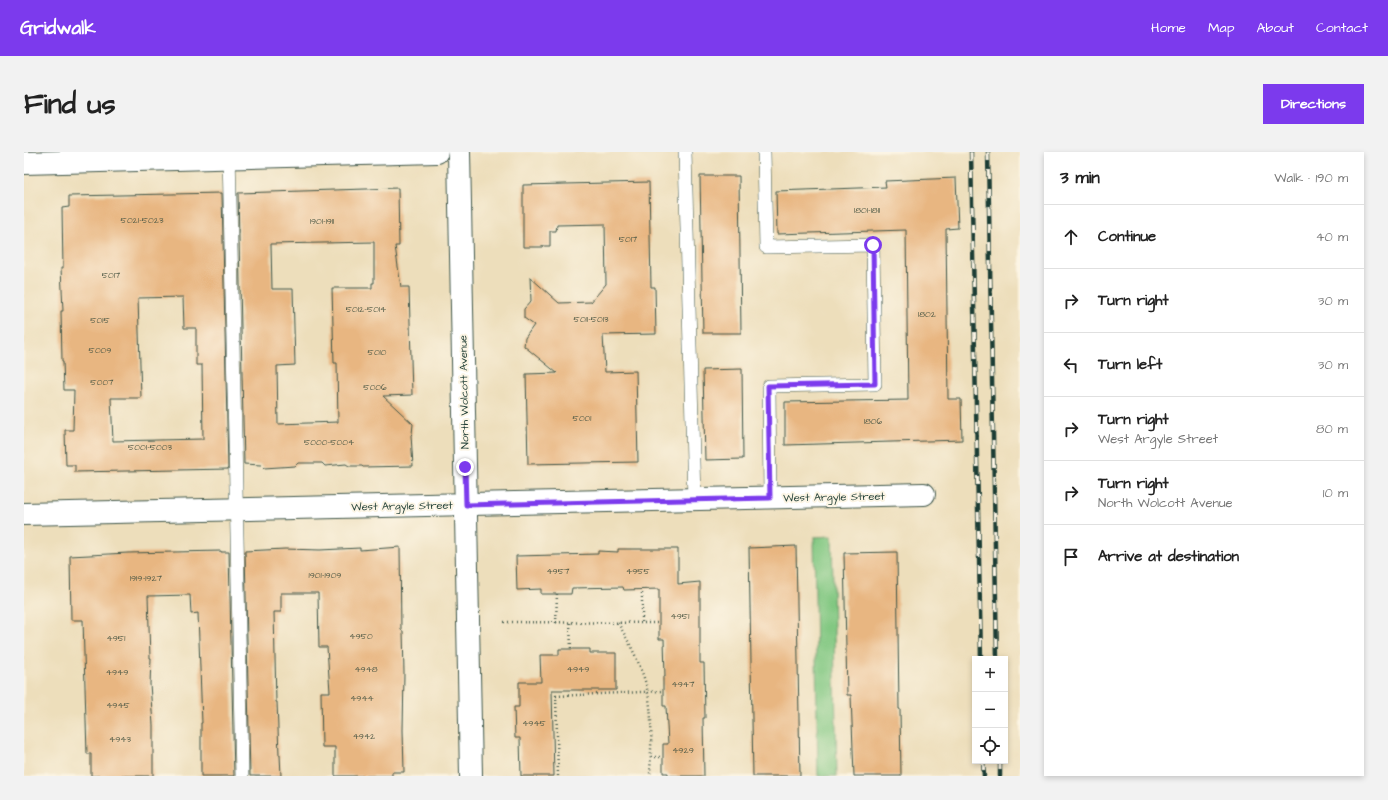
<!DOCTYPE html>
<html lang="en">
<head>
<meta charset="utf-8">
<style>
  body { margin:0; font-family:"Architects Daughter",sans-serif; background:#f2f2f2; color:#222 }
  .controls { position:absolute; right:12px; bottom:12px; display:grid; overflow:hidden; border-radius:0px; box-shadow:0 2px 6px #0003 }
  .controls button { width:36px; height:36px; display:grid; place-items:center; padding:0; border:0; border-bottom:1px solid #e0e0e0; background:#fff; color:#222; font:20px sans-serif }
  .stop { position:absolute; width:12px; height:12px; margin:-9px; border:3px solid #7c3aed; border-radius:50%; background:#fff }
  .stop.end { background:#7c3aed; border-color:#fff; box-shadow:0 1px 4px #0008 }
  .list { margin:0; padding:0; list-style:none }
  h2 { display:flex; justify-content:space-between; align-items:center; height:52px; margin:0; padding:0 16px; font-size:17px }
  h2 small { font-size:13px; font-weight:400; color:#767676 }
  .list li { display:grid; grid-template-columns:26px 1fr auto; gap:12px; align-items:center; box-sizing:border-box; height:64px; padding:0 16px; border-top:1px solid #e0e0e0 }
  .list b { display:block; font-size:15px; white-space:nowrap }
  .list p { margin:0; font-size:13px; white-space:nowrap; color:#767676 }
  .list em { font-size:13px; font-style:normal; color:#767676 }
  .icon { flex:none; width:22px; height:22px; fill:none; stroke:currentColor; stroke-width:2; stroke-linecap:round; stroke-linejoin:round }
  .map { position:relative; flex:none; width:996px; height:624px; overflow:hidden; border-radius:0px }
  header { display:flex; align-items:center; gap:24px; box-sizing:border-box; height:56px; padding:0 20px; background:#7c3aed; color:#fff }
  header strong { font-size:19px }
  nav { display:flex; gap:22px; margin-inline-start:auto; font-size:14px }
  .intro { display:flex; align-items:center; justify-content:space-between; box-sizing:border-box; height:96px; padding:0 24px }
  h1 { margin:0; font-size:28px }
  .button { padding:10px 18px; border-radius:0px; background:#7c3aed; color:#fff; font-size:14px; font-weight:700 }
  main { display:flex; gap:24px; padding:0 24px }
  aside { flex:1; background:#fff; border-radius:0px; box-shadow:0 2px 6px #0003 }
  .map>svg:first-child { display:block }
  .green { fill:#81c781; stroke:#50825a }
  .building { fill:#e8b681; fill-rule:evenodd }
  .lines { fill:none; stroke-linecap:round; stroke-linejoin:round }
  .service-casing { stroke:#3e5548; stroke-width:14 }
  .minor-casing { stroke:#3e5548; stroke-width:24 }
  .path { stroke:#3e5548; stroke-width:2.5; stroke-dasharray:1 3; stroke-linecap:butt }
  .service { stroke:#fff; stroke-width:13 }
  .minor { stroke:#fff; stroke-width:22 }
  .rail-casing { stroke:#1f3d34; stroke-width:4.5 }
  .rail { stroke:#fcf5e5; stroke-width:3; stroke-dasharray:9; stroke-linecap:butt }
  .route { stroke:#7c3aed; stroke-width:5 }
  .labels { text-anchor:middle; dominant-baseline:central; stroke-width:4; stroke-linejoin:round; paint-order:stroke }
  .number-label { font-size:9px; fill:#515b47 }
  .street-label { font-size:11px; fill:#1f3d34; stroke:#fcf5e5 }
</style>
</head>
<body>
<header>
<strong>Gridwalk</strong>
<nav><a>Home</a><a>Map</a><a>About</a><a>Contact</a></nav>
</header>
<div class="intro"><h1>Find us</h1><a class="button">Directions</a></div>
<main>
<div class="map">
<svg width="996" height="624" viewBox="0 0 996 624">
  <rect width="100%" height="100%" fill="#fcf5e5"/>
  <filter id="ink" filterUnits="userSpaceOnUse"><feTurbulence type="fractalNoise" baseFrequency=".025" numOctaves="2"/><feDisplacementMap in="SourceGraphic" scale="8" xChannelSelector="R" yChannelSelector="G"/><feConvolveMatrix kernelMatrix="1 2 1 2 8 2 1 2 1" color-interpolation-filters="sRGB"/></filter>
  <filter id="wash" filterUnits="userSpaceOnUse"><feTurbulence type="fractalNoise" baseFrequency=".012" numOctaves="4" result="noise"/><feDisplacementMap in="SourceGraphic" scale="16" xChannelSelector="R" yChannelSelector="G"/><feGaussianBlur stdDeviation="0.9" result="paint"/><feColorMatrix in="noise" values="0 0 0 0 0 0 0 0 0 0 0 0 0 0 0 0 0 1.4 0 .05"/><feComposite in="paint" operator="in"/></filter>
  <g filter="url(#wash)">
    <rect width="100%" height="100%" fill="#eddebb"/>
    <!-- green -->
    <polygon class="green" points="808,384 813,624 794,624 790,385"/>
    <g id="blocks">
      <!-- building -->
      <g class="building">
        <polygon points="676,24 715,24 717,181 679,181"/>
        <polygon points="932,26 934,76 922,77 924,247 937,247 938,288 761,293 761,250 884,248 882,78 753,82 752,39 862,35 861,29"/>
        <polygon points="625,30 627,135 631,135 632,182 579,183 581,220 612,219 614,310 504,312 502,222 533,221 500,194 501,186 510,173 500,166 500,157 507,149 506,125 535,151 567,150 582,132 581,72 533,73 532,79 526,79 526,94 519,94 519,95 499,95 499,33"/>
        <path d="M374 36 375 94H371L377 135H385L388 243 359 244 389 272 388 282 387 283 389 314 339 315 338 314H325L322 312 301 314 298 311H274L271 314 240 316 237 313 220 312 214 41ZM350 90V131H348V136H308L310 211H313L314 270 254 272 253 214 271 213 269 137H248L247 92Z"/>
        <path d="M198 41 204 317 51 320V313H42L41 278H49L50 238H40L39 209H38L37 159H39L37 116H39L38 56 45 55V44ZM159 145 160 176H172V213H178L179 287 89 289 87 246H117L114 146Z"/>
        <polygon points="718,217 719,307 681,308 679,218"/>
        <polygon points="772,394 776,624 729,624 725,396"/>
        <polygon points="376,395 377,478 379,479 380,521 379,578 380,620 368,620 368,624 311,624 311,595 298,595 297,540 306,540 303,495 295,495 294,441 257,441 257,460 250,460 252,550 253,550 255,603 256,603 257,624 226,624 221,399 261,397 296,398 336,396 336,398"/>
        <polygon points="594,397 654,397 654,432 676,430 676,511 680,511 681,566 679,566 680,624 644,624 644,621 639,621 639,592 644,592 642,554 639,554 639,525 641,525 640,487 635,487 635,437 600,438 599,435 548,436 547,442 517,442 517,437 493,438 492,404 574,402 574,399 594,400"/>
        <polygon points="197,399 197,400 205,400 210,624 177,624 177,571 178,571 174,461 167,462 166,443 124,444 126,506 127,506 126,532 129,573 129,624 67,624 67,602 63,602 59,468 47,468 46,404 104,401"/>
        <polygon points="873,400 875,557 876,557 877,624 830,624 827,543 823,543 820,401"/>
        <polygon points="535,497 566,497 566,501 592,501 592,538 528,538 530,624 497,624 496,586 491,586 490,555 495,555 495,530 517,530 516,503 535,503"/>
      </g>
    </g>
  </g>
  <g filter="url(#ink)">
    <use href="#blocks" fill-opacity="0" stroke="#3e5548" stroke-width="1"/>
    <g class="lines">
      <defs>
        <g id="service">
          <polyline points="205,0 218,624"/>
          <polyline points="661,0 670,348"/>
          <polyline points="740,0 742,95 849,93 851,232 745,234 746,346"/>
        </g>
        <g id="minor">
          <polyline points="435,0 447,624"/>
          <polyline points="0,11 413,0"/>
          <polyline points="0,362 900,342"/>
        </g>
      </defs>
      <!-- service casing -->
      <use href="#service" class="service-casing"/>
      <!-- minor casing -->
      <use href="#minor" class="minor-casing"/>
      <!-- path -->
      <g class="path">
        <polyline points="618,437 618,471"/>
        <polyline points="480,470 635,471"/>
        <polyline points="532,471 533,442"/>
        <polyline points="546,471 547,497"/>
        <path d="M594 471C605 490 615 509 621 529 630 560 627 593 626 624"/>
        <polyline points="627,605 639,605"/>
        <polyline points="534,624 532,544 639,539"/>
      </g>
      <!-- service -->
      <use href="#service" class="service"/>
      <!-- minor -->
      <use href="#minor" class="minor"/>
      <defs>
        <g id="rail">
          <polyline points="947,0 957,507"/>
          <polyline points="964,0 973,507"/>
          <polyline points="959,609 960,624"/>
          <polyline points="976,609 976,624"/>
        </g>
      </defs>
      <!-- rail casing -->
      <use href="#rail" class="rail-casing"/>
      <!-- rail -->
      <use href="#rail" class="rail"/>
    </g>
  </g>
  <g class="lines" filter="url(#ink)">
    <!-- route -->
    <polyline class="route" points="441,315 442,353 746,346 744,234 851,232 849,93"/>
  </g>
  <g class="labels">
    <!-- number labels -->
    <g class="number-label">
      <text x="843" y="58">1801-1811</text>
      <text x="118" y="68">5021-5023</text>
      <text x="298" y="69">1901-1911</text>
      <text x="604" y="87">5017</text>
      <text x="87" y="123">5017</text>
      <text x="342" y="157">5012-5014</text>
      <text x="903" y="162">1802</text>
      <text x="567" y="167">5011-5013</text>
      <text x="76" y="168">5015</text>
      <text x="76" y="198">5009</text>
      <text x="353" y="200">5010</text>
      <text x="78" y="230">5007</text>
      <text x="351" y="235">5006</text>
      <text x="558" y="266">5001</text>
      <text x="849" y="269">1806</text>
      <text x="305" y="290">5000-5004</text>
      <text x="126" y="295">5001-5003</text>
      <text x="534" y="419">4957</text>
      <text x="614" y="419">4955</text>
      <text x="301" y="423">1901-1909</text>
      <text x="122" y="426">1919-1927</text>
      <text x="656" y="464">4951</text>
      <text x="337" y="484">4950</text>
      <text x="92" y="486">4951</text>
      <text x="342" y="517">4948</text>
      <text x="554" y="517">4949</text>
      <text x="93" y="520">4949</text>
      <text x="659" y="532">4947</text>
      <text x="338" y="546">4944</text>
      <text x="94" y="553">4945</text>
      <text x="510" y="571">4945</text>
      <text x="340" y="584">4942</text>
      <text x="96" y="587">4943</text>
      <text x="659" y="598">4929</text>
    </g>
    <!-- street labels -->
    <g class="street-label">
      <text transform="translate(440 240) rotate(-91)">North Wolcott Avenue</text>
      <text transform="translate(810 345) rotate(-1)">West Argyle Street</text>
      <text transform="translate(378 354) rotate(-1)">West Argyle Street</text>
    </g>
  </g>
</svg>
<div class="controls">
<button>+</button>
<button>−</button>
<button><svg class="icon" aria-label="locate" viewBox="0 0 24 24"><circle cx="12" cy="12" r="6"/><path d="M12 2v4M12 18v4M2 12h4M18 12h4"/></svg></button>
</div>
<div class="stop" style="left:849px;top:93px"></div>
<div class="stop end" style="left:441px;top:315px"></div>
</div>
<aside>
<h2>3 min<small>Walk · 190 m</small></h2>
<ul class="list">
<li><svg class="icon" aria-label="ahead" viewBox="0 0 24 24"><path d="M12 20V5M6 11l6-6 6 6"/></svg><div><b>Continue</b></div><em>40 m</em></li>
<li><svg class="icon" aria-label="right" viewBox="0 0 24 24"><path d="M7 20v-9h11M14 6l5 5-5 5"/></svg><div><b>Turn right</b></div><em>30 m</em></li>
<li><svg class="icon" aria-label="left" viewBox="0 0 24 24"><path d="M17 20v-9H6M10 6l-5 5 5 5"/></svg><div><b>Turn left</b></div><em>30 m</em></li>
<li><svg class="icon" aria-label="right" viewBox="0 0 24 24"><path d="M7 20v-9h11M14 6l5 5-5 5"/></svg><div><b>Turn right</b><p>West Argyle Street</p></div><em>80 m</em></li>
<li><svg class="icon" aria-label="right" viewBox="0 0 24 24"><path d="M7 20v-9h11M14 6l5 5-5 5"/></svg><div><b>Turn right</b><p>North Wolcott Avenue</p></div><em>10 m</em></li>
<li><svg class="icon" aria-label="arrive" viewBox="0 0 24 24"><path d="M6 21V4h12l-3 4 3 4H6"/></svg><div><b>Arrive at destination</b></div></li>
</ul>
</aside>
</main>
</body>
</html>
